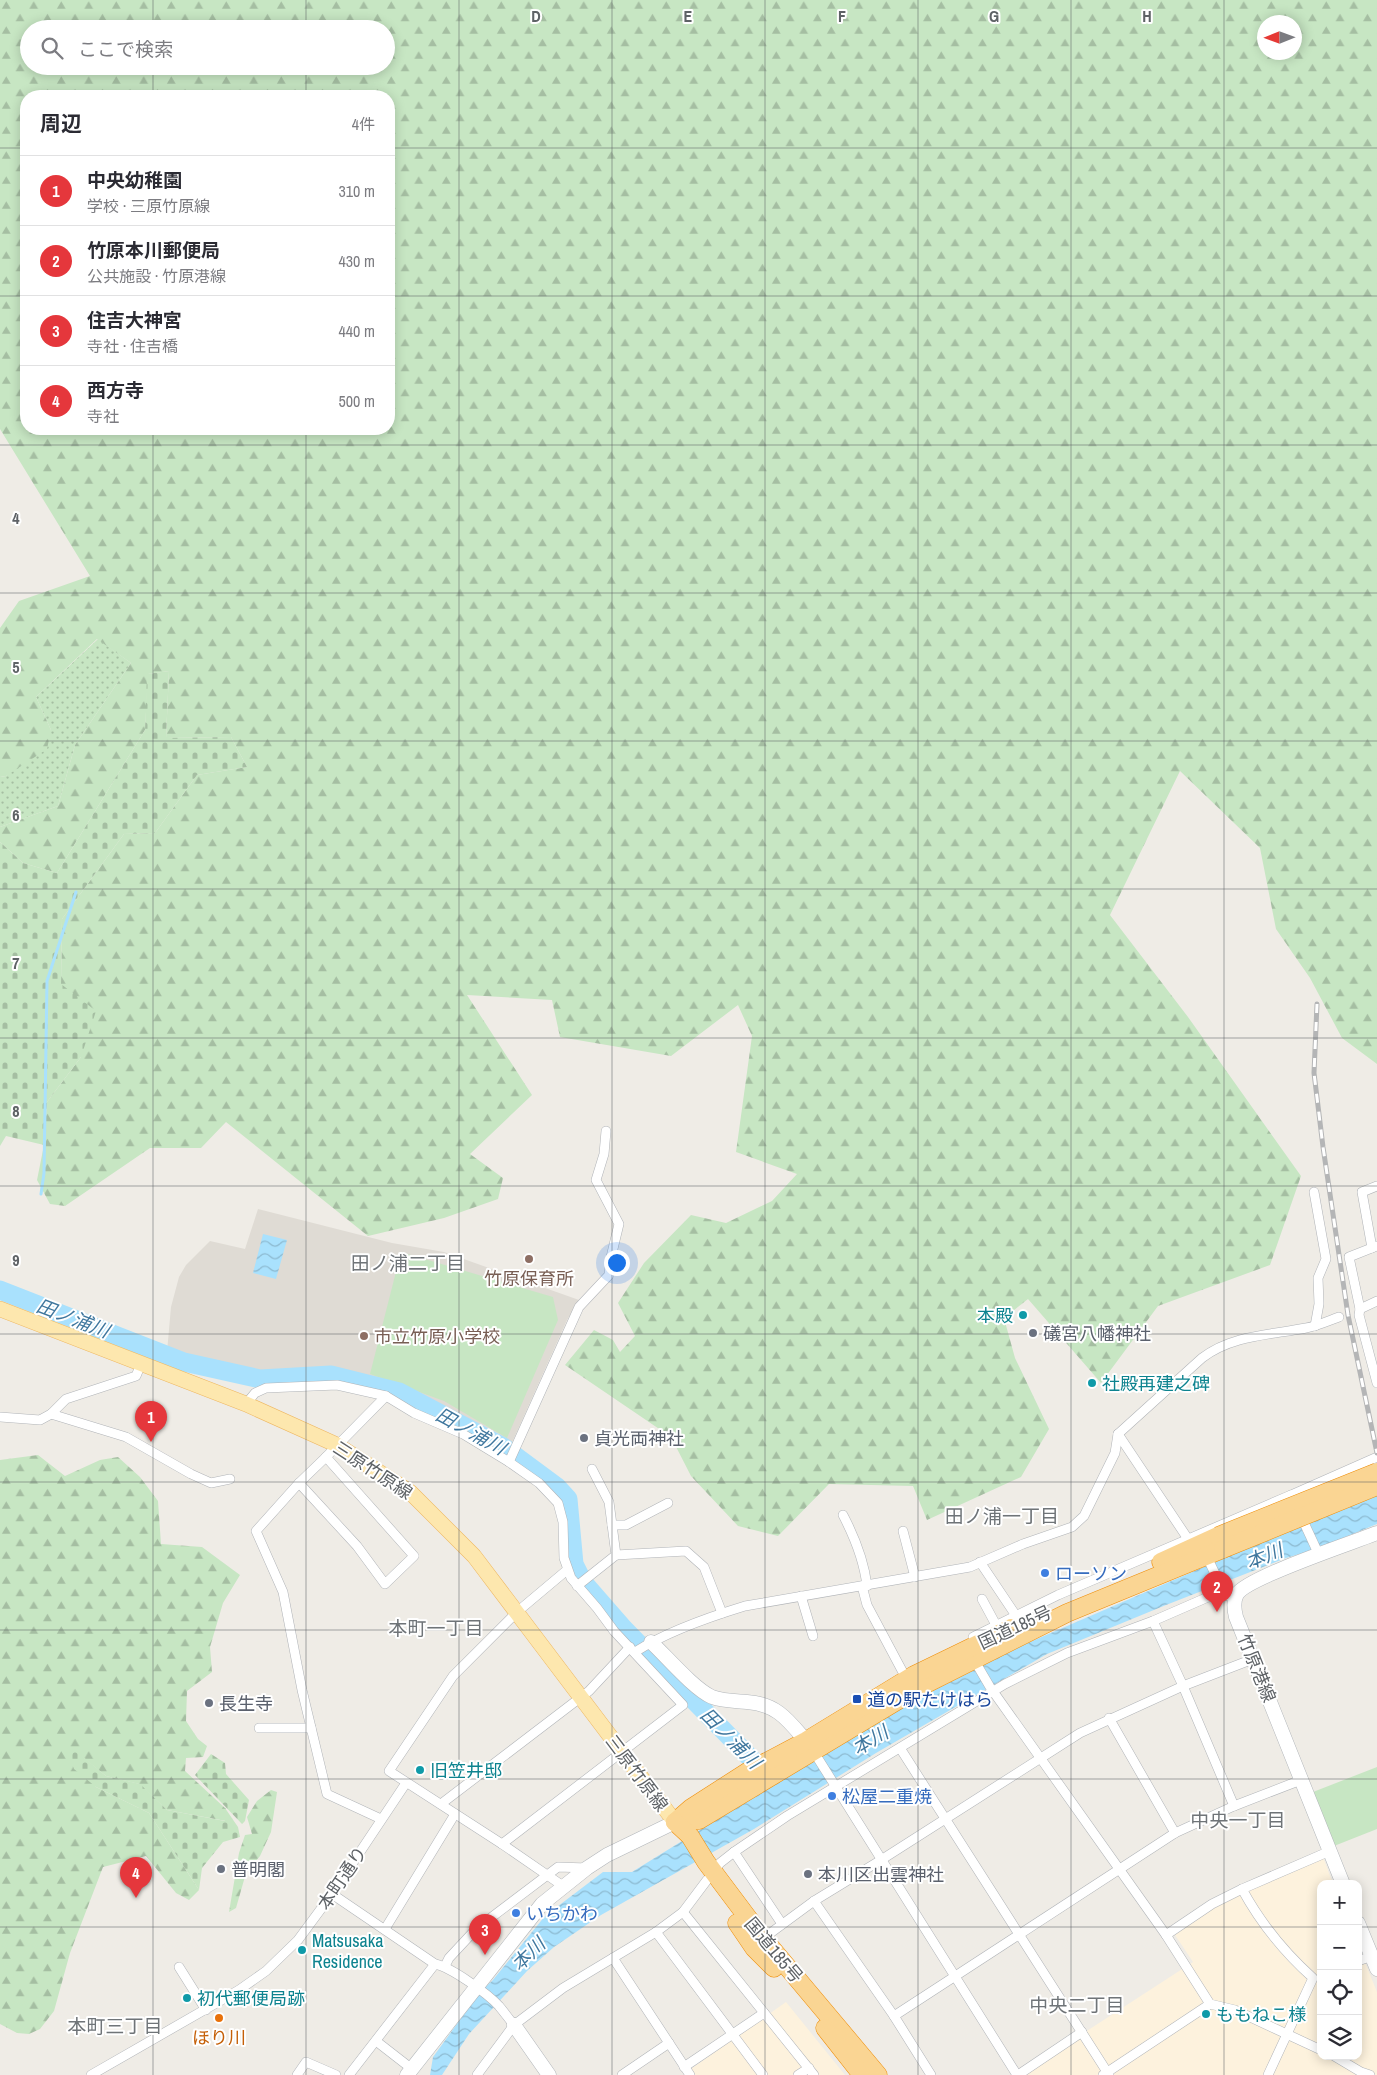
<!DOCTYPE html>
<html lang="ja">
<head>
<meta charset="utf-8">
<style>
  body { margin:0; font-family:"Archivo Narrow","Noto Sans JP",sans-serif; background:#f2f2f3; color:#2b2b33 }
  .controls { position:absolute; right:15px; bottom:15px; display:grid; overflow:hidden; border-radius:10px; box-shadow:0 2px 12px #0003 }
  .controls button { width:45px; height:45px; display:grid; place-items:center; padding:0; border:0; border-bottom:1px solid #e1e1e2; background:#fff; color:#2b2b33; font:25px sans-serif }
  .compass { position:absolute; left:1257px; top:15px; width:45px; height:45px; border-radius:50%; background:#fff; box-shadow:0 2px 12px #0003; rotate:269deg }
  .you { position:absolute; left:616px; top:1262px; width:18px; height:18px; margin:-12px; border:4px solid #fff; border-radius:50%; background:#1a73e8; box-shadow:0 0 0 8px #1a73e833 }
  .badge { display:grid; place-items:center; width:32px; height:32px; border-radius:50%; background:#e5373c; color:#fff; font-size:16px; font-weight:700 }
  .pin { position:absolute; translate:-50% -41px; filter:drop-shadow(0 1px 2px #0008) }
  .pin::after { content:''; position:absolute; top:26px; width:18px; height:15px; background:inherit; clip-path:polygon(0 0,100% 0,50% 100%) }
  .list { margin:0; padding:0; list-style:none }
  h2 { display:flex; justify-content:space-between; align-items:center; height:65px; margin:0; padding:0 20px; font-size:21px }
  h2 small { font-size:16px; font-weight:400; color:#7c7c81 }
  .list li { display:grid; grid-template-columns:32px 1fr auto; gap:15px; align-items:center; box-sizing:border-box; height:70px; padding:0 20px; border-top:1px solid #e1e1e2 }
  .list b { display:block; font-size:19px; white-space:nowrap }
  .list p { margin:0; font-size:16px; white-space:nowrap; color:#7c7c81 }
  .list em { font-size:16px; font-style:normal; color:#7c7c81 }
  .icon { flex:none; width:28px; height:28px; fill:none; stroke:currentColor; stroke-width:2; stroke-linecap:round; stroke-linejoin:round }
  .map { position:relative; flex:none; width:1377px; height:2075px; overflow:hidden }
  .search { position:absolute; background:#fff; box-shadow:0 2px 12px #0003; left:20px; top:20px; width:375px; height:55px; display:flex; align-items:center; gap:12px; box-sizing:border-box; padding:0 18px; border-radius:28px; color:#7c7c81; font-size:19px }
  .panel { position:absolute; background:#fff; box-shadow:0 2px 12px #0003; left:20px; top:90px; width:375px; height:345px; border-radius:20px }
  .map>svg:first-child { display:block }
  .commercial { fill:#fdf2dd }
  .education { fill:#dfdbd4 }
  .grass { fill:url(#grass-dots) }
  .forest { fill:url(#forest-firs); fill-rule:evenodd }
  .cemetery { fill:url(#cemetery-stones) }
  .park { fill:#c7e6c3 }
  .water { fill:url(#water-waves) }
  .lines { fill:none; stroke-linecap:round; stroke-linejoin:round }
  .stream { stroke:#a9e1fd; stroke-width:3 }
  .river { stroke:#a9e1fd; stroke-width:19 }
  .street-casing { stroke:#b1b4b8; stroke-width:10 }
  .secondary-casing { stroke:#b2b6ba; stroke-width:15 }
  .primary-casing { stroke:#eeb761; stroke-width:16 }
  .highway-casing { stroke:#ef8d07; stroke-width:19 }
  .street { stroke:#fff; stroke-width:9 }
  .secondary { stroke:#fff; stroke-width:14 }
  .primary { stroke:#fde7ae; stroke-width:15 }
  .highway { stroke:#fad593; stroke-width:18 }
  .rail-casing { stroke:#b4b5b6; stroke-width:5 }
  .rail { stroke:#fff; stroke-width:3; stroke-dasharray:9; stroke-linecap:butt }
  .highway-bridge-casing { stroke:#ef8d07; stroke-width:19; stroke-linecap:butt }
  .highway-bridge { stroke:#fad593; stroke-width:18 }
  .grid { fill:none; stroke:#5e6266; stroke-width:1; stroke-opacity:0.55 }
  .education-dot { fill:#8d6e63; stroke:#fff; stroke-width:2 }
  .culture-dot { fill:#0f9aa8; stroke:#fff; stroke-width:2 }
  .worship-dot { fill:#6b7280; stroke:#fff; stroke-width:2 }
  .shop-dot { fill:#3f7fe0; stroke:#fff; stroke-width:2 }
  .transit-dot { fill:#1a4fb4; stroke:#fff; stroke-width:2 }
  .food-dot { fill:#e8710a; stroke:#fff; stroke-width:2 }
  .labels { text-anchor:middle; dominant-baseline:central; stroke-width:4; stroke-linejoin:round; paint-order:stroke }
  .education-label { font-size:18px; fill:#785e54; stroke:#fff }
  .culture-label { font-size:18px; fill:#0d838f; stroke:#fff; text-anchor:start }
  .worship-label { font-size:18px; fill:#5b616d; stroke:#fff; text-anchor:start }
  .street-label { font-size:18px; fill:#5e6266; stroke:#fff }
  .shop-label { font-size:18px; fill:#366cbe; stroke:#fff; text-anchor:start }
  .transit-label { font-size:18px; fill:#164399; stroke:#fff; text-anchor:start }
  .food-label { font-size:18px; fill:#c56008; stroke:#fff }
  .neighbourhood-label { font-size:19px; fill:#6f7478; stroke:#fff }
  .water-label { font-size:19px; font-style:italic; fill:#3f779e; stroke:#fff }
  .grid-label { font-size:16px; text-anchor:middle; font-weight:bold; fill:#5e6266; stroke:#fff; stroke-width:4; stroke-linejoin:round; paint-order:stroke }
</style>
</head>
<body>
<div class="map">
<svg width="1377" height="2075" viewBox="0 0 1377 2075">
  <defs>
    <pattern id="grass-dots" width="8" height="8" patternUnits="userSpaceOnUse" patternTransform="scale(1.25)"><rect width="8" height="8" fill="#c7e6c3"/><path d="M2 2h.1M6 6h.1" fill="none" stroke="#a5bea2" stroke-width="1.8" stroke-linecap="round"/></pattern>
    <pattern id="forest-firs" width="22" height="20" patternUnits="userSpaceOnUse" patternTransform="scale(1.25)"><rect width="22" height="20" fill="#c7e6c3"/><path d="M5 1l3.5 6h-7zM16 11l3.5 6h-7z" fill="#a5bea2"/></pattern>
    <pattern id="cemetery-stones" width="16" height="16" patternUnits="userSpaceOnUse" patternTransform="scale(1.25)"><rect width="16" height="16" fill="#c7e6c3"/><path d="M2 7V4a2 2 0 0 1 4 0v3zM10 15v-3a2 2 0 0 1 4 0v3z" fill="#a5bea2"/></pattern>
    <pattern id="water-waves" width="16" height="10" patternUnits="userSpaceOnUse" patternTransform="scale(1.25)"><rect width="16" height="10" fill="#a9e1fd"/><path d="M0 5q4-4 8 0t8 0" fill="none" stroke="#8dbad1"/></pattern>
  </defs>
  <rect width="100%" height="100%" fill="#efece6"/>
  <!-- commercial -->
  <g class="commercial">
    <polygon points="1323,1857 1333,1884 1321,1884 1321,2056 1358,2056 1358,1945 1377,1992 1377,2075 1019,2075 1193,1962 1173,1932 1240,1892"/>
    <polygon points="786,2002 845,2075 695,2075 691,2069"/>
  </g>
  <!-- education -->
  <polygon class="education" points="258,1209 392,1243 444,1252 579,1300 567,1320 510,1447 435,1404 386,1384 327,1372 252,1373 186,1360 167,1352 171,1307 179,1277 186,1265 210,1241 245,1249"/>
  <!-- grass -->
  <polygon class="grass" points="98,639 131,663 75,745 58,806 0,827 0,777 6,776 51,730 36,697"/>
  <!-- forest -->
  <g class="forest">
    <path d="M0 0H1377V1064L1342 1038 1310 978 1276 929 1260 848 1180 771 1110 915 1188 1017 1301 1176 1270 1265 1158 1306 1101 1383 1028 1299 1004 1318 1015 1358 1049 1429 1021 1477 927 1520 913 1486 829 1484 778 1536 738 1526 691 1476 671 1437 565 1365 594 1330 613 1340 620 1352 635 1336 618 1303 644 1263 691 1215 726 1223 772 1201 797 1174 736 1152 752 1036 738 1005 671 1056 560 1037 552 1000 467 995 532 1095 470 1154 503 1178 498 1199 444 1218 368 1236 226 1122 201 1148H150L65 1206 50 1204 37 1180 44 1145 47 1102 81 1057 61 984 62 919 124 834 155 833 197 775 247 767 231 737 166 738 169 671 148 674 145 730 57 873 23 863 0 842V827L58 806 75 745 131 663 97 639 36 697 51 730 47 749 6 776 0 777V628L19 601 90 576 0 429ZM1264 22H1294V52H1264ZM29 29H386V66H29ZM26 96H389V429H26Z"/>
    <polygon points="38,1455 65,1476 100,1460 118,1457 140,1477 158,1501 161,1544 202,1547 240,1575 223,1603 210,1647 212,1672 187,1691 186,1721 198,1739 207,1746 203,1757 186,1758 185,1771 226,1809 226,1821 167,1810 139,1784 106,1776 75,1751 96,1787 149,1813 199,1890 189,1900 176,1893 146,1856 103,1867 70,1953 54,2011 40,2029 29,2034 17,2033 0,2024 0,1460"/>
    <polygon points="271,1790 277,1792 271,1832 260,1856 246,1873 236,1908 229,1912 239,1853 245,1835 252,1834 247,1817 257,1801"/>
  </g>
  <!-- cemetery -->
  <g class="cemetery">
    <polygon points="169,671 166,738 231,737 247,767 197,775 155,833 124,834 62,919 61,984 96,1011 81,1057 47,1102 44,1145 6,1136 0,1146 0,842 23,863 57,873 145,730 147,674"/>
    <polygon points="75,1750 106,1776 140,1784 167,1810 225,1821 225,1808 238,1827 240,1837 223,1842 202,1868 199,1890 149,1813 96,1787 74,1769 70,1758"/>
    <polygon points="211,1754 225,1763 226,1774 249,1800 245,1821 242,1824 195,1775"/>
  </g>
  <!-- park -->
  <g class="park">
    <polygon points="401,1252 553,1297 558,1320 507,1438 444,1401 370,1374"/>
    <polygon points="1377,1767 1377,1829 1334,1846 1313,1792"/>
  </g>
  <!-- water -->
  <g class="water">
    <polygon points="263,1234 287,1240 276,1279 253,1273"/>
    <polygon points="1377,1464 1377,1524 1316,1549 1286,1558 1166,1605 1047,1654 876,1753 754,1829 601,1915 554,1947 527,1971 469,2034 442,2075 430,2075 433,2057 481,1991 492,1981 545,1916 603,1872 632,1872 884,1716 1023,1645 1227,1557"/>
  </g>
  <g class="lines">
    <!-- stream -->
    <polyline class="stream" points="41,1194 44,1173 47,981 76,892"/>
    <!-- river -->
    <polyline class="river" points="0,1290 184,1362 260,1379 331,1375 399,1392 503,1447 557,1487 568,1499 574,1564 583,1582 624,1629 769,1777"/>
    <defs>
      <g id="street">
        <polyline points="1314,1192 1326,1259 1318,1278 1319,1304 1315,1326"/>
        <polyline points="1372,1248 1362,1192 1377,1186"/>
        <polyline points="1377,1301 1360,1309 1359,1315 1377,1383"/>
        <polyline points="1360,1309 1349,1257 1377,1246"/>
        <polyline points="246,1404 255,1393 266,1388 337,1385 386,1396 414,1413 463,1434 509,1462 539,1483 558,1503 563,1522 564,1558 571,1578 597,1608 614,1631 683,1705 502,1844"/>
        <polyline points="51,1414 126,1437 191,1474 211,1483 230,1479"/>
        <polyline points="0,1417 40,1420 51,1414 66,1399 136,1376 141,1364"/>
        <polyline points="1118,1434 1190,1542"/>
        <polyline points="509,1462 579,1307 609,1275 611,1257 619,1224 596,1180 604,1154 606,1131"/>
        <polyline points="299,1483 326,1457"/>
        <polyline points="1293,1500 1291,1495 1377,1457"/>
        <polyline points="1300,1514 1319,1555"/>
        <path d="M843 1515C855 1538 864 1560 867 1586"/>
        <polyline points="612,1525 626,1525 668,1503"/>
        <polyline points="903,1531 915,1577"/>
        <polyline points="616,1555 686,1551 704,1567 722,1613"/>
        <polyline points="1209,1561 1225,1595"/>
        <polyline points="980,1562 1027,1632"/>
        <polyline points="577,1586 616,1555 609,1502 592,1469"/>
        <polyline points="862,1586 867,1605 907,1680"/>
        <polyline points="801,1596 813,1636"/>
        <polyline points="982,1599 996,1625"/>
        <polyline points="1153,1621 1183,1686 1234,1806"/>
        <polyline points="973,1637 1058,1595 1291,1495"/>
        <path d="M635 1652C666 1632 709 1617 745 1606L970 1567 1023 1544 1072 1527 1084 1516 1115 1453 1118 1434 1202 1358C1232 1335 1270 1335 1306 1328 1317 1326 1328 1321 1339 1317"/>
        <polyline points="973,1658 990,1687 1166,1935 1210,2004 1235,2010 1321,2050"/>
        <polyline points="1109,1718 1175,1833"/>
        <polyline points="259,1728 311,1728"/>
        <polyline points="900,1748 1109,2075"/>
        <polyline points="812,1749 1017,2075"/>
        <polyline points="441,1804 589,1691 630,1647"/>
        <polyline points="381,1819 327,1794 302,1690 283,1592 256,1531 299,1483 357,1546 385,1584 414,1556 326,1457 386,1396"/>
        <polyline points="734,1852 782,1924"/>
        <polyline points="713,1872 720,1863 734,1852 787,1816 1005,1684 1067,1653 1153,1621 1215,1594 1236,1597"/>
        <polyline points="563,1886 502,1844 389,1771 453,1676 517,1612 567,1570"/>
        <path d="M1242 1889C1260 1922 1285 1953 1313 1978L1268 2075"/>
        <path d="M332 1894 435 1964C451 1967 488 1994 499 2006 504 2012 509 2019 514 2025"/>
        <polyline points="814,1901 894,2016 931,2075"/>
        <polyline points="683,1912 814,2075"/>
        <polyline points="385,1929 455,1814"/>
        <polyline points="656,1932 763,2075"/>
        <polyline points="1166,1935 1212,1904 1242,1889 1330,1851"/>
        <polyline points="761,1940 814,1901 881,1860 1080,1733 1183,1686 1253,1659"/>
        <polyline points="613,1958 690,2075"/>
        <polyline points="1358,1961 1372,1956"/>
        <polyline points="445,1966 449,1958 476,1929 558,1867 587,1868"/>
        <polyline points="179,1967 206,2010"/>
        <polyline points="894,2016 1175,1833 1234,1806 1301,1780"/>
        <polyline points="376,2041 412,2069"/>
        <polyline points="1334,2056 1361,2072 1370,2075"/>
        <polyline points="684,2067 764,2013"/>
        <polyline points="91,2075 239,1990 266,1971 298,1940 332,1894 406,1783"/>
        <polyline points="297,2075 306,2062 336,2075"/>
        <polyline points="349,2075 435,1964"/>
        <polyline points="477,2075 514,2025 563,1988 656,1932 683,1912 707,1880"/>
        <polyline points="622,2075 669,2043"/>
        <polyline points="798,2075 809,2068"/>
        <polyline points="1018,2075 1082,2032"/>
        <polyline points="1103,2075 1210,2004"/>
      </g>
      <g id="secondary">
        <path d="M651 1642C667 1657 694 1689 712 1697 723 1701 735 1701 747 1702 777 1704 788 1720 806 1741"/>
        <path d="M1343 1884 1236 1617C1234 1609 1233 1601 1237 1594 1248 1577 1352 1543 1377 1533"/>
        <polyline points="1358,1923 1377,1969"/>
        <polyline points="514,2025 549,2075"/>
        <polyline points="407,2075 542,1904 587,1868 607,1855 675,1822"/>
      </g>
      <polyline id="primary" points="0,1309 246,1404 337,1445 410,1492 474,1556 675,1822"/>
      <g id="highway">
        <polyline points="1161,1562 1218,1536"/>
        <polyline points="675,1822 699,1820 920,1687 1067,1613 1223,1549"/>
        <polyline points="675,1822 691,1808 747,1772 806,1741 914,1675 1011,1628"/>
        <polyline points="675,1822 690,1836 706,1862 763,1938 878,2075"/>
        <polyline points="737,1923 754,1948 774,1968"/>
        <polyline points="825,2028 862,2075"/>
      </g>
    </defs>
    <!-- street casing -->
    <use href="#street" class="street-casing"/>
    <!-- secondary casing -->
    <use href="#secondary" class="secondary-casing"/>
    <!-- primary casing -->
    <use href="#primary" class="primary-casing"/>
    <!-- highway casing -->
    <use href="#highway" class="highway-casing"/>
    <!-- street -->
    <use href="#street" class="street"/>
    <!-- secondary -->
    <use href="#secondary" class="secondary"/>
    <!-- primary -->
    <use href="#primary" class="primary"/>
    <!-- highway -->
    <use href="#highway" class="highway"/>
    <defs>
      <polyline id="rail" points="1317,1004 1314,1073 1323,1147 1348,1315 1377,1453"/>
    </defs>
    <!-- rail casing -->
    <use href="#rail" class="rail-casing"/>
    <!-- rail -->
    <use href="#rail" class="rail"/>
    <defs>
      <g id="highway-bridge">
        <polyline points="1218,1536 1377,1472"/>
        <polyline points="1223,1549 1377,1486"/>
      </g>
    </defs>
    <!-- highway-bridge casing -->
    <use href="#highway-bridge" class="highway-bridge-casing"/>
    <!-- highway-bridge -->
    <use href="#highway-bridge" class="highway-bridge"/>
  </g>
  <!-- grid -->
  <path class="grid" d="M153 0V29M306 0V29M459 0V2075M612 0V2075M765 0V2075M918 0V2075M1071 0V2075M1224 0V2075M153 66V96M306 66V96M0 148H26M389 148H1377M0 296H26M389 296H1377M153 429V2075M306 429V2075M0 445H1377M0 593H1377M0 741H1377M0 889H1377M0 1038H1377M0 1186H1377M0 1334H1377M0 1482H1377M0 1630H1377M0 1779H1377M0 1927H1321M1358 1927H1377"/>
  <!-- markers -->
  <g class="education-dot">
    <circle cx="529" cy="1259" r="5"/>
    <circle cx="364" cy="1336" r="5"/>
  </g>
  <g class="culture-dot">
    <circle cx="1023" cy="1315" r="5"/>
    <circle cx="1092" cy="1383" r="5"/>
    <circle cx="420" cy="1770" r="5"/>
    <circle cx="302" cy="1950" r="5"/>
    <circle cx="187" cy="1998" r="5"/>
    <circle cx="1206" cy="2014" r="5"/>
  </g>
  <g class="worship-dot">
    <circle cx="1033" cy="1333" r="5"/>
    <circle cx="584" cy="1438" r="5"/>
    <circle cx="209" cy="1703" r="5"/>
    <circle cx="221" cy="1869" r="5"/>
    <circle cx="808" cy="1874" r="5"/>
  </g>
  <g class="shop-dot">
    <circle cx="1045" cy="1573" r="5"/>
    <circle cx="832" cy="1796" r="5"/>
    <circle cx="516" cy="1913" r="5"/>
  </g>
  <rect class="transit-dot" x="852" y="1694" width="10" height="10" rx="2.5"/>
  <circle class="food-dot" cx="219" cy="2018" r="5"/>
  <g class="labels">
    <!-- education labels -->
    <g class="education-label">
      <text x="529" y="1278">竹原保育所</text>
      <text x="374" y="1336" text-anchor="start">市立竹原小学校</text>
    </g>
    <!-- culture labels -->
    <g class="culture-label">
      <text x="1013" y="1315" text-anchor="end">本殿</text>
      <text x="1102" y="1383">社殿再建之碑</text>
      <text x="430" y="1770">旧笠井邸</text>
      <text x="312" y="1940">Matsusaka<tspan x="312" dy="21">Residence</tspan></text>
      <text x="197" y="1998">初代郵便局跡</text>
      <text x="1216" y="2014">ももねこ様</text>
    </g>
    <!-- worship labels -->
    <g class="worship-label">
      <text x="1043" y="1333">礒宮八幡神社</text>
      <text x="594" y="1438">貞光両神社</text>
      <text x="219" y="1703">長生寺</text>
      <text x="231" y="1869">普明閣</text>
      <text x="818" y="1874">本川区出雲神社</text>
    </g>
    <!-- street labels -->
    <g class="street-label">
      <text transform="translate(373 1470) rotate(33)">三原竹原線</text>
      <text transform="translate(1015 1627) rotate(-25)">国道185号</text>
      <text transform="translate(1257 1668) rotate(68)">竹原港線</text>
      <text transform="translate(637 1773) rotate(53)">三原竹原線</text>
      <text transform="translate(342 1878) rotate(-56)">本町通り</text>
      <text transform="translate(774 1950) rotate(50)">国道185号</text>
    </g>
    <!-- shop labels -->
    <g class="shop-label">
      <text x="1055" y="1573">ローソン</text>
      <text x="842" y="1796">松屋二重焼</text>
      <text x="526" y="1913">いちかわ</text>
    </g>
    <!-- transit labels -->
    <g class="transit-label">
      <text x="867" y="1699">道の駅たけはら</text>
    </g>
    <!-- food labels -->
    <g class="food-label">
      <text x="219" y="2037">ほり川</text>
    </g>
    <!-- neighbourhood labels -->
    <g class="neighbourhood-label">
      <text x="408" y="1263">田ノ浦二丁目</text>
      <text x="1002" y="1516">田ノ浦一丁目</text>
      <text x="436" y="1628">本町一丁目</text>
      <text x="1238" y="1820">中央一丁目</text>
      <text x="1077" y="2005">中央二丁目</text>
      <text x="115" y="2026">本町三丁目</text>
    </g>
    <!-- water labels -->
    <g class="water-label">
      <text transform="translate(73 1318) rotate(21)">田ノ浦川</text>
      <text transform="translate(471 1431) rotate(29)">田ノ浦川</text>
      <text transform="translate(1264 1556) rotate(-22)">本川</text>
      <text transform="translate(731 1738) rotate(45)">田ノ浦川</text>
      <text transform="translate(870 1740) rotate(-31)">本川</text>
      <text transform="translate(528 1954) rotate(-44)">本川</text>
    </g>
  </g>
  <g class="grid-label">
    <text x="536" y="22">D</text>
    <text x="688" y="22">E</text>
    <text x="842" y="22">F</text>
    <text x="994" y="22">G</text>
    <text x="1147" y="22">H</text>
    <text x="16" y="524">4</text>
    <text x="16" y="673">5</text>
    <text x="16" y="821">6</text>
    <text x="16" y="969">7</text>
    <text x="16" y="1117">8</text>
    <text x="16" y="1266">9</text>
  </g>
</svg>
<div class="controls">
<button>+</button>
<button>−</button>
<button><svg class="icon" aria-label="locate" viewBox="0 0 24 24"><circle cx="12" cy="12" r="6"/><path d="M12 2v4M12 18v4M2 12h4M18 12h4"/></svg></button>
<button><svg class="icon" aria-label="layers" viewBox="0 0 24 24"><path d="M12 4l9 5-9 5-9-5zM3 14l9 5 9-5"/></svg></button>
</div>
<svg class="compass" viewBox="-18 -18 36 36"><path d="M0-13l5 13h-10z" fill="#e53935"/><path d="M0 13l5-13h-10z" fill="#7c7c81"/></svg>
<div class="you"></div>
<div class="pin badge" style="left:151px;top:1442px">1</div>
<div class="pin badge" style="left:1217px;top:1612px">2</div>
<div class="pin badge" style="left:485px;top:1955px">3</div>
<div class="pin badge" style="left:136px;top:1898px">4</div>
<div class="search"><svg class="icon" aria-label="search" viewBox="0 0 24 24"><circle cx="10" cy="10" r="6"/><path d="M15 15l6 6"/></svg>ここで検索</div>
<section class="panel">
<h2>周辺<small>4件</small></h2>
<ul class="list">
<li><span class="badge">1</span><div><b>中央幼稚園</b><p>学校 · 三原竹原線</p></div><em>310 m</em></li>
<li><span class="badge">2</span><div><b>竹原本川郵便局</b><p>公共施設 · 竹原港線</p></div><em>430 m</em></li>
<li><span class="badge">3</span><div><b>住吉大神宮</b><p>寺社 · 住吉橋</p></div><em>440 m</em></li>
<li><span class="badge">4</span><div><b>西方寺</b><p>寺社</p></div><em>500 m</em></li>
</ul>
</section>
</div>
</body>
</html>
